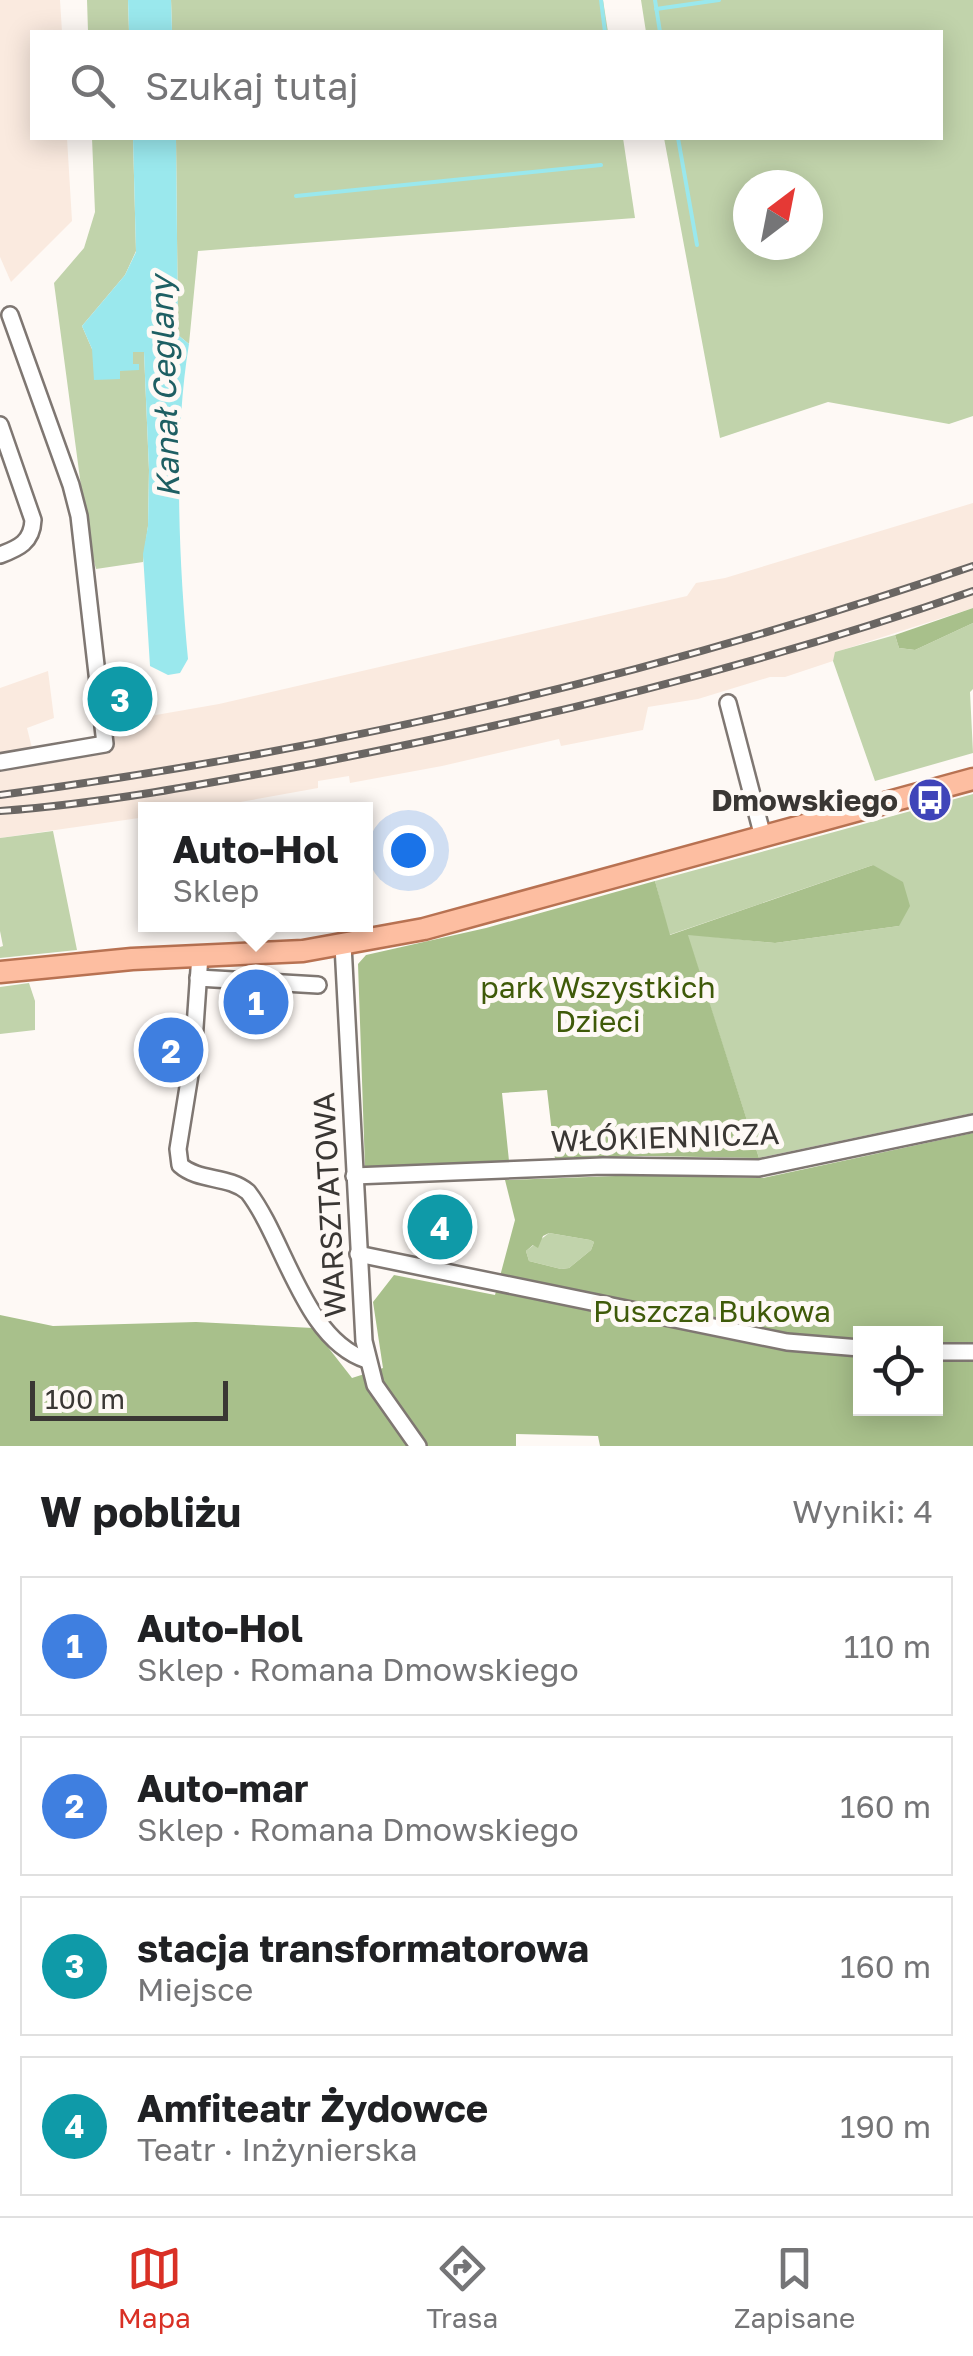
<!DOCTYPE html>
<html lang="pl">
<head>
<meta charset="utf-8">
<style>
  body { margin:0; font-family:"Golos Text",sans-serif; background:#f2f2f2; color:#202124 }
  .controls { position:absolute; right:30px; bottom:30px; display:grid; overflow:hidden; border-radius:0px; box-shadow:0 5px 25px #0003 }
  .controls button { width:90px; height:90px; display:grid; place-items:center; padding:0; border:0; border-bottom:2px solid #e0e0e0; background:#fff; color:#202124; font:50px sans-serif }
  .compass { position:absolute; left:733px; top:170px; width:90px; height:90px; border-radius:50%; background:#fff; box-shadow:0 5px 25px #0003; rotate:32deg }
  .scale { position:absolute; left:30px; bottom:25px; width:198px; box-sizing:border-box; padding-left:10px; border:5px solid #3a3734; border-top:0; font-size:28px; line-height:35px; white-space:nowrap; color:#3a3734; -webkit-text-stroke:8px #fef9f5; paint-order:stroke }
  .you { position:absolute; left:408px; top:850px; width:35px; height:35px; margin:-25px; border:8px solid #fff; border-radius:50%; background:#1a73e8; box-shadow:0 0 0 15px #1a73e833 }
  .badge { display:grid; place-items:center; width:65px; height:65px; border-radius:50%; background:#d93025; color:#fff; font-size:32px; font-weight:700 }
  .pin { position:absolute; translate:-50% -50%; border:5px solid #fff; box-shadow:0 2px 10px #0006 }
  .popup { position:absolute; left:138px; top:802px; width:235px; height:130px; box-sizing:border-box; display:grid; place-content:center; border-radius:0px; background:#fff; filter:drop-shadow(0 2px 8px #0005); font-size:32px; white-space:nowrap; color:#757577 }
  .popup b { font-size:38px; color:#202124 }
  .popup::after { content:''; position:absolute; left:50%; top:100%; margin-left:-20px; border:20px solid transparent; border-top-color:#fff }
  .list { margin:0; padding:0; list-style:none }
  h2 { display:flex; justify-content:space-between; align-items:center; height:130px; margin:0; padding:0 40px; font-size:42px }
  h2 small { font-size:32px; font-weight:400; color:#757577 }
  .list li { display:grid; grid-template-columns:65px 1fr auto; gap:30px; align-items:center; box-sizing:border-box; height:140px; margin:0 20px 20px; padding:0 20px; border:2px solid #e0e0e0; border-radius:0px }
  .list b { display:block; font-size:38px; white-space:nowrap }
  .list p { margin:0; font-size:32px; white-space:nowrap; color:#757577 }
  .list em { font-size:32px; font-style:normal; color:#757577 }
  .icon { flex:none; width:55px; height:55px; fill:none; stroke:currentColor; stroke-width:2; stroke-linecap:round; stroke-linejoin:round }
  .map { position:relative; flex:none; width:973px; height:1446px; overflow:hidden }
  .search { position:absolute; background:#fff; box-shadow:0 5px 25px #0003; left:30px; right:30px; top:30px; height:110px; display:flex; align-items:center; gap:25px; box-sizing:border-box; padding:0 35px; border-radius:0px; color:#757577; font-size:38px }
  .sheet { height:770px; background:#fff }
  nav { display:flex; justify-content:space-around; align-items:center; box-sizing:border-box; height:140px; border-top:2px solid #e0e0e0; background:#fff; font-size:28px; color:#757577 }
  nav a { display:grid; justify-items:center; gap:5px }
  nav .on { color:#d93025 }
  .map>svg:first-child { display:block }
  .built { fill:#faeadf }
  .green { fill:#c1d3ab; fill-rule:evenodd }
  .forest { fill:#a8c08b; fill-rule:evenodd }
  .water { fill:#9ae8ed }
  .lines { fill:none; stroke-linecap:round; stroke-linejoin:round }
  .stream { stroke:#9ae8ed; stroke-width:4 }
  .minor-casing { stroke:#7f7772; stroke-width:20 }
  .major-casing { stroke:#b87252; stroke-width:25 }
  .minor { stroke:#fff; stroke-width:15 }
  .major { stroke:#fdbea1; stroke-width:20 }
  .rail-casing { stroke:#6a6663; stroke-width:8 }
  .rail { stroke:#fef9f5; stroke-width:4; stroke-dasharray:11; stroke-linecap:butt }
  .labels { text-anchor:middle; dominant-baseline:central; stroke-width:10; stroke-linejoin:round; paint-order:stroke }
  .poi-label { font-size:30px; font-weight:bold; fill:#3a3734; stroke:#fef9f5; text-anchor:end }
  .park-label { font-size:30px; fill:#3f5a09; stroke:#fef9f5 }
  .street-label { font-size:30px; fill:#3a3734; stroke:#fef9f5 }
  .water-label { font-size:32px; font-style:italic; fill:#1e5f63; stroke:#fef9f5 }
</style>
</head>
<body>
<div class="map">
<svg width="973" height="1446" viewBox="0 0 973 1446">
  <rect width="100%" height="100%" fill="#fef9f5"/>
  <!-- built -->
  <g class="built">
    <polygon points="0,0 60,0 62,32 32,32 32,138 67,138 72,221 11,282 0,257"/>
    <polygon points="973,503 973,608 836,652 833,661 785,677 770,677 698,699 648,707 643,730 561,746 559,739 442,766 350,783 349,776 318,781 318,788 201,809 146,810 146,817 0,838 0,772 109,753 110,723 219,704 687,596 696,583 725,578"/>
    <polygon points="48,671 54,718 27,728 33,752 0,756 0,688"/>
  </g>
  <!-- green -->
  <g class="green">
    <polygon points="87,0 128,0 129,32 88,32"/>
    <polygon points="171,0 603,0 608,32 172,32"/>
    <path d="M641 0H973V416L949 424 828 402 720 438 664 138H940V32H646ZM748 185H808V245H748Z"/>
    <polygon points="92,138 133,138 136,251 125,275 82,326 92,349 120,378 120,371 133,364 133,351 144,352 149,470 148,526 143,562 96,569 88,539 54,283 84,248 95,212"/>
    <polygon points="176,138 623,138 635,218 198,251 189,344 178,335"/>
    <polygon points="973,623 973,689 970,692 973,753 875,781 833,661 835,652 895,635 899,648 915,650"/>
    <polygon points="973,794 973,1113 759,1158 687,934 775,943 899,926 873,865 669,935 655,881"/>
    <polygon points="53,831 77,950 0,958 0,947 3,946 0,931 0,838"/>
    <polygon points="29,983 35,1001 35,1030 0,1034 0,987"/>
    <polygon points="549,1233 590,1240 594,1242 591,1250 569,1268 561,1269 529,1261 526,1251"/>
  </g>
  <!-- forest -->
  <g class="forest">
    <polygon points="973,608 973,623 915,650 899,648 895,635"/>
    <polygon points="873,865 903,882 910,906 899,926 775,943 688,935 759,1158 644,1156 555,1159 547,1090 502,1093 509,1161 365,1168 358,964 366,955 486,928 655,881 670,935"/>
    <path d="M973 1133V1446H600L598 1436 516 1434V1446H0V1315L53 1326 196 1322 313 1328 352 1378 383 1368 373 1302 394 1275 495 1295 515 1220 505 1180 643 1175 763 1178ZM549 1233 590 1240 594 1242 591 1250 569 1268 561 1269 529 1261 526 1251 533 1245 538 1248 543 1236ZM860 1334H936V1408H860Z"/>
  </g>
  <!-- water -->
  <g class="water">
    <polygon points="128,0 171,0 172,32 129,32"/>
    <path d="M133 138H176L178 335 189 344C173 440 179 562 188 659L180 673 168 675 150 666 143 554 148 526 149 470 144 352H133V364H139V370L120 371V379L94 380 92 349 82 326 125 275 136 252Z"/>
  </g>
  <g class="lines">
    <!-- stream -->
    <g class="stream">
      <polyline points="601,0 605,32"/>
      <polyline points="655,0 660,32"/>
      <polyline points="656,9 719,0"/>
      <polyline points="678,138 697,245"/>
      <polyline points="296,196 601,165"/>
    </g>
    <defs>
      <g id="minor">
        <path d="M0 425 33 520C32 542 19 548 0 555"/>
        <polyline points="728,703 763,837"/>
        <polyline points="0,762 105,744 79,516 71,485 10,315"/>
        <polyline points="343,945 364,1341 375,1385 418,1446"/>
        <path d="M200 955 193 1056 178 1149 180 1165C199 1182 228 1175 248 1192 285 1240 304 1340 367 1360"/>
        <polyline points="198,978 318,985"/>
        <polyline points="354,1176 603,1166 759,1168 973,1123"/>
        <polyline points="358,1254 787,1342 860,1348"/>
        <polyline points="936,1352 973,1352"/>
      </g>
      <polyline id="major" points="0,972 132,959 303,951 424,929 973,779"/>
    </defs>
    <!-- minor casing -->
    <use href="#minor" class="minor-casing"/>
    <!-- major casing -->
    <use href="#major" class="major-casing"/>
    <!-- minor -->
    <use href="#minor" class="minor"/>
    <!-- major -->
    <use href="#major" class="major"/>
    <defs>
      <g id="rail">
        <path d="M0 795C332 751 657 675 973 566"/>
        <path d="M0 811C108 803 216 782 322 762 542 719 761 665 973 591"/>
      </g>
    </defs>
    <!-- rail casing -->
    <use href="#rail" class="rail-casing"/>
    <!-- rail -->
    <use href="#rail" class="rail"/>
  </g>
  <!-- icons -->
  <defs>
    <symbol id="bus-disc" viewBox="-11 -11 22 22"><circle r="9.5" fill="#3f44b9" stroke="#fef9f5"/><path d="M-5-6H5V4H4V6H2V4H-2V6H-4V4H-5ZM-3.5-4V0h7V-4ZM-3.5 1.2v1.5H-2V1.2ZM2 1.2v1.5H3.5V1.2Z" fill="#fff"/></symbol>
  </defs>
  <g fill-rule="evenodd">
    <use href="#bus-disc" x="905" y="775" width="50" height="50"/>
  </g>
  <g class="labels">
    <!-- poi labels -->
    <g class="poi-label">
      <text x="898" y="800">Dmowskiego</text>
    </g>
    <!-- park labels -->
    <g class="park-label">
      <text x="598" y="987">park Wszystkich<tspan x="598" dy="34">Dzieci</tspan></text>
      <text x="712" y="1311">Puszcza Bukowa</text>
    </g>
    <!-- street labels -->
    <g class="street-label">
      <text transform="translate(665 1137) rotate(-2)">WŁÓKIENNICZA</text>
      <text transform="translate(329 1205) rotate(-93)">WARSZTATOWA</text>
    </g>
    <!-- water labels -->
    <g class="water-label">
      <text transform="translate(164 387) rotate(-92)">Kanał Ceglany</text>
    </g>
  </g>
</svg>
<div class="controls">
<button><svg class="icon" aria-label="locate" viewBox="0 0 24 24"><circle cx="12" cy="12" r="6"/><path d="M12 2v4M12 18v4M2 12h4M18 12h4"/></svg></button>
</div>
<svg class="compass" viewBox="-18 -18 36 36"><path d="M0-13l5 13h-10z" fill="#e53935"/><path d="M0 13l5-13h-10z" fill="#757577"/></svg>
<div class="scale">100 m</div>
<div class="you"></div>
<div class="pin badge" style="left:256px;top:1002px;background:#3f7fe0">1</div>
<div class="popup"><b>Auto-Hol</b>Sklep</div>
<div class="pin badge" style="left:171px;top:1050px;background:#3f7fe0">2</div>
<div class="pin badge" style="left:120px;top:699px;background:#0f9aa8">3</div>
<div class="pin badge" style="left:440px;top:1227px;background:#0f9aa8">4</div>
<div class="search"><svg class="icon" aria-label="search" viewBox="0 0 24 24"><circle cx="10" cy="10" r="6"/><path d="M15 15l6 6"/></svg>Szukaj tutaj</div>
</div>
<section class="sheet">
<h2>W pobliżu<small>Wyniki: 4</small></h2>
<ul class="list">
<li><span class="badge" style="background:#3f7fe0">1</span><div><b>Auto-Hol</b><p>Sklep · Romana Dmowskiego</p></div><em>110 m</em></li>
<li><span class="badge" style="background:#3f7fe0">2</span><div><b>Auto-mar</b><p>Sklep · Romana Dmowskiego</p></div><em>160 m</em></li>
<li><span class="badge" style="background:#0f9aa8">3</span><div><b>stacja transformatorowa</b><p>Miejsce</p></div><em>160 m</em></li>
<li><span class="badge" style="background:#0f9aa8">4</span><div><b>Amfiteatr Żydowce</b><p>Teatr · Inżynierska</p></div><em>190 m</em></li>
</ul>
</section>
<nav>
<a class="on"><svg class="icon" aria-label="map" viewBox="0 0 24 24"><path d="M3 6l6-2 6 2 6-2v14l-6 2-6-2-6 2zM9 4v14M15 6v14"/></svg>Mapa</a>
<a><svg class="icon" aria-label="directions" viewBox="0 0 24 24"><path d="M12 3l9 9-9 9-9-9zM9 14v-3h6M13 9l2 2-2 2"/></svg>Trasa</a>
<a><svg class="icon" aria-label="saved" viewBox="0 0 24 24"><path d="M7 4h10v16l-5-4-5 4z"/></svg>Zapisane</a>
</nav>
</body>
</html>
